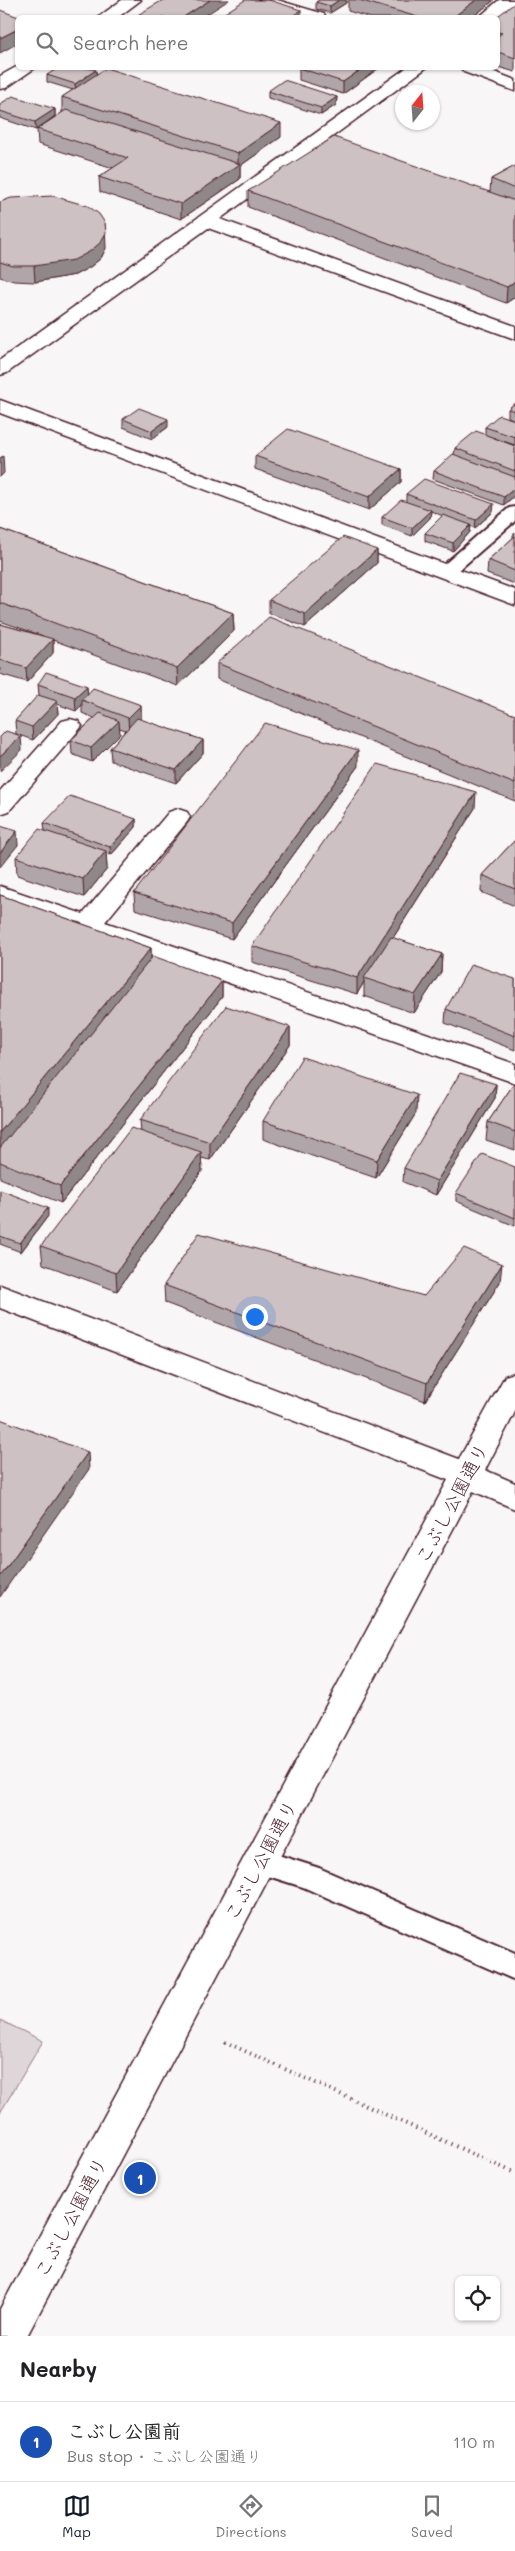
<!DOCTYPE html>
<html lang="en">
<head>
<meta charset="utf-8">
<style>
  body { margin:0; font-family:Mali,"Klee One",sans-serif; background:#f2f2f2; color:#202124 }
  .controls { position:absolute; right:15px; bottom:15px; display:grid; overflow:hidden; border-radius:8px; box-shadow:0 1px 4px #0004 }
  .controls button { width:45px; height:45px; display:grid; place-items:center; padding:0; border:0; border-bottom:1px solid #e0e0e0; background:#fff; color:#202124; font:25px sans-serif }
  .compass { position:absolute; left:395px; top:85px; width:45px; height:45px; border-radius:50%; background:#fff; box-shadow:0 1px 4px #0004; rotate:17deg }
  .you { position:absolute; left:254px; top:1316px; width:18px; height:18px; margin:-12px; border:4px solid #fff; border-radius:50%; background:#1a73e8; box-shadow:0 0 0 8px #1a73e833 }
  .badge { display:grid; place-items:center; width:32px; height:32px; border-radius:50%; background:#111827; color:#fff; font-size:16px; font-weight:700 }
  .pin { position:absolute; translate:-50% -50%; border:2px solid #fff; box-shadow:0 1px 5px #0006 }
  .list { margin:0; padding:0; list-style:none }
  h2 { display:flex; justify-content:space-between; align-items:center; height:65px; margin:0; padding:0 20px; font-size:21px }
  h2 small { font-size:16px; font-weight:400; color:#757577 }
  .list li { display:grid; grid-template-columns:32px 1fr auto; gap:15px; align-items:center; box-sizing:border-box; height:80px; padding:0 20px; border-top:1px solid #e0e0e0 }
  .list b { display:block; font-size:19px; white-space:nowrap }
  .list p { margin:0; font-size:16px; white-space:nowrap; color:#757577 }
  .list em { font-size:16px; font-style:normal; color:#757577 }
  .icon { flex:none; width:28px; height:28px; fill:none; stroke:currentColor; stroke-width:2; stroke-linecap:round; stroke-linejoin:round }
  .map { position:relative; flex:none; width:515px; height:2336px; overflow:hidden }
  .search { position:absolute; background:#fff; box-shadow:0 1px 4px #0004; left:15px; right:15px; top:15px; height:55px; display:flex; align-items:center; gap:12px; box-sizing:border-box; padding:0 18px; border-radius:8px; color:#757577; font-size:19px }
  .sheet { height:145px; background:#fff }
  nav { display:flex; justify-content:space-around; align-items:center; box-sizing:border-box; height:70px; border-top:1px solid #e0e0e0; background:#fff; font-size:14px; color:#757577 }
  nav a { display:grid; justify-items:center; gap:2px }
  nav .on { color:#111827 }
  .map>svg:first-child { display:block }
  .green { fill:#ded6d9; stroke:#947a82 }
  .lines { fill:none; stroke-linecap:round; stroke-linejoin:round }
  .lane-casing { stroke:#4a1f2b; stroke-width:4 }
  .street-casing { stroke:#4a1f2b; stroke-width:3 }
  .secondary-casing { stroke:#4a1f2b; stroke-width:3 }
  .path { stroke:#4a1f2b; stroke-width:4; stroke-dasharray:1 4.5; stroke-linecap:butt }
  .lane { fill:#fff; fill-rule:evenodd }
  .street { fill:#fff; fill-rule:evenodd }
  .secondary { fill:#fff; fill-rule:evenodd }
  .wall { fill:#b0a6a9; stroke:#4a1f2b }
  .shaded-wall { fill:#908789; stroke:#4a1f2b }
  .building { fill:#cdc1c4; stroke:#4a1f2b }
  .labels { text-anchor:middle; dominant-baseline:central; stroke-width:5; stroke-linejoin:round; paint-order:stroke }
  .near-street-label { font-size:19px; fill:#4a1f2b; stroke:#fff }
</style>
</head>
<body>
<div class="map">
<svg width="515" height="2336" viewBox="0 0 515 2336">
  <rect width="100%" height="100%" fill="#f8f6f7"/>
  <filter id="ink" filterUnits="userSpaceOnUse"><feTurbulence type="fractalNoise" baseFrequency=".02" numOctaves="2"/><feDisplacementMap in="SourceGraphic" scale="10" xChannelSelector="R" yChannelSelector="G"/><feConvolveMatrix kernelMatrix="1 2 1 2 8 2 1 2 1" color-interpolation-filters="sRGB"/></filter>
  <g filter="url(#ink)">
    <!-- green -->
    <polygon class="green" points="0,2020 43,2041 0,2113"/>
    <g class="lines">
      <defs>
        <g id="lane">
          <polygon points="515,507 515,521 452,576 440,576 437,572 440,568 509,508"/>
          <polygon points="259,1849 319,1868 515,1953 515,1980 303,1887 249,1870 245,1861 249,1852"/>
        </g>
        <g id="street">
          <polygon points="252,0 277,0 324,14 326,18 299,18 254,4"/>
          <polygon points="499,0 515,0 515,4 497,18 478,18"/>
          <polygon points="406,68 426,68 220,219 515,326 515,339 208,228 7,373 0,375 0,360"/>
          <polygon points="461,68 484,68 515,80 515,91 464,72"/>
          <polygon points="0,400 515,590 515,605 0,413"/>
          <polygon points="70,719 78,721 82,726 78,731 9,811 0,814 0,791 62,721"/>
          <polygon points="178,809 187,812 190,817 187,822 105,922 515,1064 515,1083 0,903 0,886 83,914 169,812"/>
        </g>
        <g id="secondary">
          <polygon points="122,0 141,0 117,18 97,18"/>
          <polygon points="18,66 35,68 6,88 0,89 0,76"/>
          <polygon points="0,1285 459,1459 505,1376 515,1373 515,1412 485,1470 515,1483 515,1509 473,1491 27,2336 0,2336 0,2309 448,1480 0,1308"/>
        </g>
      </defs>
      <!-- lane casing -->
      <use href="#lane" class="lane-casing"/>
      <!-- street casing -->
      <use href="#street" class="street-casing"/>
      <!-- secondary casing -->
      <use href="#secondary" class="secondary-casing"/>
      <!-- path -->
      <polyline class="path" points="225,2042 515,2173"/>
      <!-- lane -->
      <use href="#lane" class="lane"/>
      <!-- street -->
      <use href="#street" class="street"/>
      <!-- secondary -->
      <use href="#secondary" class="secondary"/>
    </g>
    <!-- wall -->
    <g class="wall">
      <polygon points="319,0 346,0 346,3 330,13 316,9 316,2"/>
      <polygon points="348,0 493,0 493,1 471,18 371,18 348,11"/>
      <polygon points="515,3 515,72 498,67 498,18"/>
      <polygon points="299,68 379,68 343,94 299,80"/>
      <polygon points="47,75 96,75 281,137 240,166 240,179 181,219 100,192 99,177 113,168 38,144 37,129 63,112 62,112 62,97 73,90 47,82"/>
      <polygon points="268,91 337,97 336,105 321,115 268,98"/>
      <polygon points="0,104 55,109 55,116 36,130 0,118"/>
      <polygon points="515,166 515,297 506,303 248,207 248,191 490,192 491,179"/>
      <polygon points="0,202 106,248 101,258 90,267 75,275 35,282 14,281 0,277"/>
      <polygon points="515,403 515,420 508,417 508,409"/>
      <polygon points="123,419 168,427 152,439 123,427"/>
      <polygon points="515,420 515,445 485,435 515,446 515,495 504,505 433,479 434,471 454,455 455,448 485,435 485,427"/>
      <polygon points="255,456 401,469 401,482 369,510 255,469"/>
      <polygon points="406,494 493,512 475,528 471,526 470,532 453,551 425,541 425,533 443,516 431,511 430,518 412,536 382,525 382,517 406,502"/>
      <polygon points="0,529 233,613 234,631 178,686 53,640 53,653 27,682 0,674 0,624 43,636 0,621"/>
      <polygon points="515,533 515,584 487,574 488,560 513,538 513,535"/>
      <polygon points="377,550 377,563 305,627 269,613 269,600"/>
      <polygon points="217,663 515,715 515,801 217,679"/>
      <polygon points="38,684 87,686 87,694 141,705 141,720 203,740 203,753 176,783 111,761 110,748 126,730 119,728 120,734 92,762 72,754 71,740 94,718 82,713 82,705 76,711 57,704 58,714 33,740 16,734 15,721 39,695"/>
      <polygon points="358,766 232,939 135,909 134,893"/>
      <polygon points="475,808 393,938 442,954 441,972 414,1013 364,996 364,982 357,994 252,962 252,946"/>
      <polygon points="136,819 136,827 111,855 106,853 107,869 84,897 17,875 16,857 45,831 44,823"/>
      <polygon points="515,840 515,906 481,892 482,875"/>
      <polygon points="0,895 151,948 151,958 222,981 222,997 61,1203 0,1178"/>
      <polygon points="515,979 515,1050 445,1023 446,1009"/>
      <polygon points="290,1027 290,1045 210,1160 201,1158 202,1171 117,1291 43,1264 41,1246 141,1132 140,1120"/>
      <polygon points="515,1082 515,1150 486,1140 488,1122"/>
      <polygon points="496,1084 495,1098 436,1195 403,1182 404,1168"/>
      <polygon points="416,1113 376,1178 263,1139 263,1121"/>
      <polygon points="515,1167 515,1226 456,1201 456,1193"/>
      <polygon points="0,1190 48,1216 21,1252 0,1244"/>
      <polygon points="500,1282 425,1401 165,1303 164,1285 424,1296"/>
    </g>
    <!-- shaded-wall -->
    <g class="shaded-wall">
      <polygon points="210,0 229,0 201,18 182,18"/>
      <polygon points="339,0 346,0 346,3 330,13 330,6"/>
      <polygon points="476,0 493,0 493,1 471,18 452,18"/>
      <polygon points="301,10 301,18 290,18"/>
      <polygon points="18,29 18,43 0,53 0,38"/>
      <polygon points="363,68 379,68 343,94 343,82"/>
      <polygon points="96,70 97,77 76,91 75,84"/>
      <polygon points="337,97 336,105 321,115 321,108"/>
      <polygon points="55,109 55,116 36,130 35,122"/>
      <polygon points="281,123 281,137 240,166 240,179 181,219 181,204 238,165 238,153"/>
      <polygon points="105,223 106,248 101,258 90,267 75,275 35,282 34,266"/>
      <polygon points="515,281 515,297 506,303 507,287"/>
      <polygon points="168,419 168,427 152,439 152,431"/>
      <polygon points="3,456 4,473 0,477 0,458"/>
      <polygon points="401,469 401,482 369,510 369,497"/>
      <polygon points="515,488 515,495 504,505 504,497"/>
      <polygon points="494,504 493,512 475,528 476,520"/>
      <polygon points="431,510 430,518 412,536 412,528"/>
      <polygon points="471,525 470,532 453,551 453,543"/>
      <polygon points="377,550 377,563 305,627 305,614"/>
      <polygon points="233,613 234,631 178,686 177,668"/>
      <polygon points="53,639 53,653 27,682 26,668"/>
      <polygon points="87,686 88,699 82,700 82,705 76,711 75,697"/>
      <polygon points="57,701 58,714 33,740 32,727"/>
      <polygon points="141,705 141,719 129,732 128,718"/>
      <polygon points="119,721 120,734 92,762 91,748"/>
      <polygon points="21,736 22,750 0,771 0,756"/>
      <polygon points="203,740 203,753 176,783 176,770"/>
      <polygon points="358,750 358,766 232,939 232,923"/>
      <polygon points="476,792 475,808 367,979 364,978 364,982 357,994 357,978"/>
      <polygon points="136,819 136,827 111,855 110,847"/>
      <polygon points="17,831 18,845 0,867 0,853"/>
      <polygon points="106,851 107,869 84,897 83,879"/>
      <polygon points="151,948 151,965 0,1150 0,1132"/>
      <polygon points="442,954 441,972 414,1013 415,995"/>
      <polygon points="222,981 222,997 61,1203 60,1186"/>
      <polygon points="290,1027 290,1045 210,1160 210,1142"/>
      <polygon points="496,1084 495,1098 436,1195 437,1181"/>
      <polygon points="417,1095 416,1113 376,1178 377,1160"/>
      <polygon points="201,1152 202,1171 117,1291 116,1273"/>
      <polygon points="48,1208 48,1216 21,1252 20,1243"/>
      <polygon points="502,1264 500,1282 425,1401 427,1383"/>
      <polygon points="88,1452 89,1469 0,1597 0,1577"/>
    </g>
    <!-- building -->
    <g class="building">
      <polygon points="163,0 210,0 182,18 139,18 136,16"/>
      <polygon points="245,0 269,0 301,10 290,18 217,18"/>
      <polygon points="319,0 339,0 330,6 316,2"/>
      <polygon points="359,0 476,0 452,18 421,18"/>
      <polygon points="515,3 515,58 498,52 498,36 502,33 498,32 498,18 495,18"/>
      <polygon points="0,10 21,18 18,18 18,29 0,38"/>
      <polygon points="58,68 88,68 96,70 75,84 47,75"/>
      <polygon points="106,68 281,123 238,153 62,97"/>
      <polygon points="299,68 363,68 343,82"/>
      <polygon points="284,80 337,97 321,108 268,91"/>
      <polygon points="13,96 55,109 35,122 0,111 0,104"/>
      <polygon points="66,110 240,164 181,204 99,177 128,158 37,129"/>
      <polygon points="334,137 515,201 515,281 507,287 248,191"/>
      <polygon points="515,166 515,189 491,179"/>
      <polygon points="53,196 88,206 99,214 105,223 106,233 100,243 89,252 74,260 34,266 13,266 0,262 0,202 11,198"/>
      <polygon points="515,403 515,411 508,409"/>
      <polygon points="139,408 168,419 152,431 123,419"/>
      <polygon points="499,415 515,420 515,437 485,427"/>
      <polygon points="288,429 401,469 369,497 255,456"/>
      <polygon points="476,431 515,446 515,471 455,448"/>
      <polygon points="453,454 515,477 515,488 504,497 434,471"/>
      <polygon points="424,479 494,504 476,520 406,494"/>
      <polygon points="401,500 431,510 412,528 382,517"/>
      <polygon points="443,515 471,525 453,543 425,533"/>
      <polygon points="0,529 233,613 177,668 0,603"/>
      <polygon points="515,536 515,571 488,560"/>
      <polygon points="343,537 377,550 305,614 269,600"/>
      <polygon points="269,617 515,715 515,784 217,663"/>
      <polygon points="0,624 53,639 26,668 0,660"/>
      <polygon points="46,672 87,686 75,697 38,684"/>
      <polygon points="93,688 141,705 128,718 82,700"/>
      <polygon points="38,695 57,701 32,727 15,721"/>
      <polygon points="100,713 119,721 91,748 71,740"/>
      <polygon points="137,718 203,740 176,770 110,748"/>
      <polygon points="265,723 358,750 232,923 134,893"/>
      <polygon points="6,731 21,736 0,756 0,737"/>
      <polygon points="377,764 476,792 357,978 252,946"/>
      <polygon points="70,796 136,819 110,847 44,823"/>
      <polygon points="0,826 17,831 0,853"/>
      <polygon points="39,829 106,851 83,879 16,857"/>
      <polygon points="515,840 515,889 482,875"/>
      <polygon points="0,895 151,948 0,1132"/>
      <polygon points="391,937 442,954 415,995 364,978"/>
      <polygon points="153,956 222,981 60,1186 0,1162 0,1148"/>
      <polygon points="471,964 515,979 515,1036 446,1009"/>
      <polygon points="226,1006 290,1027 210,1142 140,1120"/>
      <polygon points="302,1057 417,1095 377,1160 263,1121"/>
      <polygon points="460,1073 496,1084 437,1181 404,1168"/>
      <polygon points="515,1082 515,1132 488,1122"/>
      <polygon points="131,1128 201,1152 116,1273 41,1246"/>
      <polygon points="482,1154 515,1167 515,1218 456,1193"/>
      <polygon points="0,1190 48,1208 20,1243 0,1236"/>
      <polygon points="199,1233 424,1296 464,1248 502,1264 427,1383 164,1285"/>
      <polygon points="0,1419 88,1452 0,1577"/>
    </g>
  </g>
  <g class="labels">
    <!-- near-street labels -->
    <g class="near-street-label">
      <text transform="translate(451 1503) rotate(-62)">こぶし公園通り</text>
      <text transform="translate(260 1860) rotate(-62)">こぶし公園通り</text>
      <text transform="translate(70 2217) rotate(-62)">こぶし公園通り</text>
    </g>
  </g>
</svg>
<div class="controls">
<button><svg class="icon" aria-label="locate" viewBox="0 0 24 24"><circle cx="12" cy="12" r="6"/><path d="M12 2v4M12 18v4M2 12h4M18 12h4"/></svg></button>
</div>
<svg class="compass" viewBox="-18 -18 36 36"><path d="M0-13l5 13h-10z" fill="#e53935"/><path d="M0 13l5-13h-10z" fill="#757577"/></svg>
<div class="you"></div>
<div class="pin badge" style="left:140px;top:2178px;background:#1a4fb4">1</div>
<div class="search"><svg class="icon" aria-label="search" viewBox="0 0 24 24"><circle cx="10" cy="10" r="6"/><path d="M15 15l6 6"/></svg>Search here</div>
</div>
<section class="sheet">
<h2>Nearby<small></small></h2>
<ul class="list">
<li><span class="badge" style="background:#1a4fb4">1</span><div><b>こぶし公園前</b><p>Bus stop · こぶし公園通り</p></div><em>110 m</em></li>
</ul>
</section>
<nav>
<a class="on"><svg class="icon" aria-label="map" viewBox="0 0 24 24"><path d="M3 6l6-2 6 2 6-2v14l-6 2-6-2-6 2zM9 4v14M15 6v14"/></svg>Map</a>
<a><svg class="icon" aria-label="directions" viewBox="0 0 24 24"><path d="M12 3l9 9-9 9-9-9zM9 14v-3h6M13 9l2 2-2 2"/></svg>Directions</a>
<a><svg class="icon" aria-label="saved" viewBox="0 0 24 24"><path d="M7 4h10v16l-5-4-5 4z"/></svg>Saved</a>
</nav>
</body>
</html>
